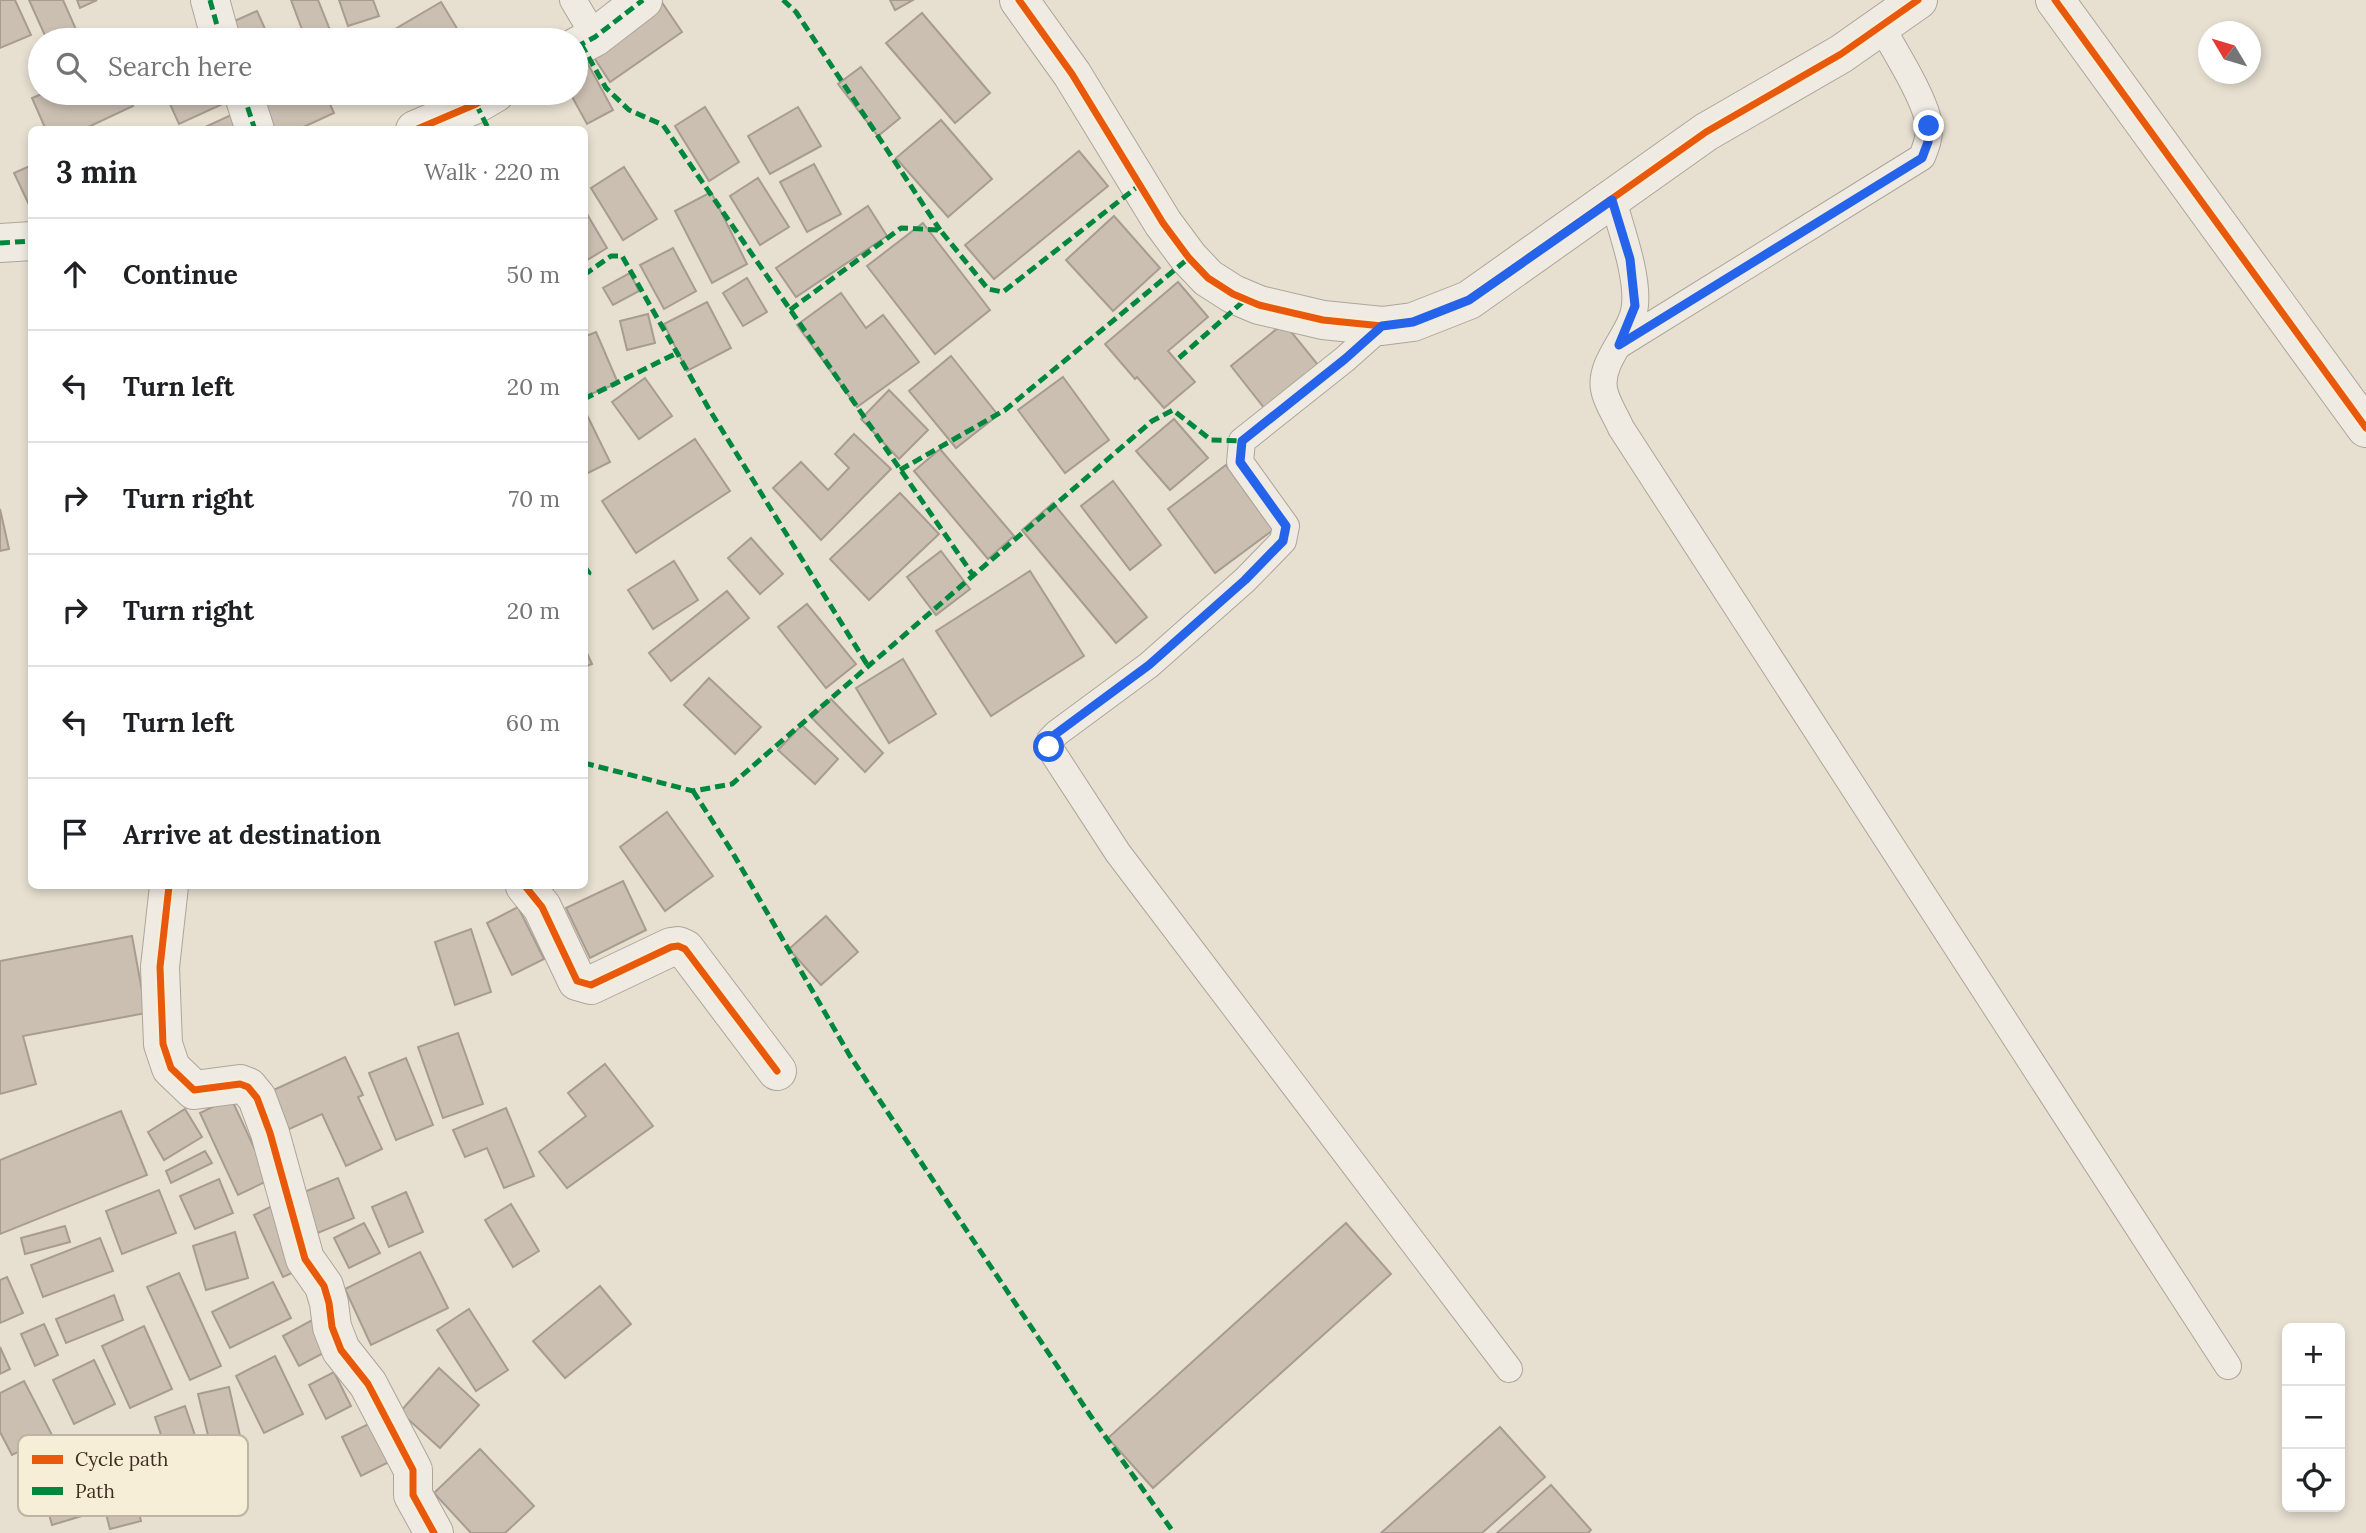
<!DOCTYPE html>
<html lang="en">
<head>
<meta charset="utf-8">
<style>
  body { margin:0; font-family:Lora,serif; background:#f6f6f6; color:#202124 }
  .controls { position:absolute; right:21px; bottom:21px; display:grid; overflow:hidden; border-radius:10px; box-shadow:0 4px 10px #0003 }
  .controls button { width:63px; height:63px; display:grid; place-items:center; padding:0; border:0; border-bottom:2px solid #e0e0e0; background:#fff; color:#202124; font:35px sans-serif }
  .compass { position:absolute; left:2198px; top:21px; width:63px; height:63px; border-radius:50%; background:#fff; box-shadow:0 4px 10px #0003; rotate:308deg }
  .stop { position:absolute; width:21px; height:21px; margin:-16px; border:5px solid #2563eb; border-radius:50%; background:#fff }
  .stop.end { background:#2563eb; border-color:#fff; box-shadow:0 2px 7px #0008 }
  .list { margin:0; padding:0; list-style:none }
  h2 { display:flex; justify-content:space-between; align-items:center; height:91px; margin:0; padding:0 28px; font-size:30px }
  h2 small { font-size:23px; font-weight:400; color:#757577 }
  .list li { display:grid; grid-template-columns:46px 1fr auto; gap:21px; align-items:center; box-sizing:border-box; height:112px; padding:0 28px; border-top:2px solid #e0e0e0 }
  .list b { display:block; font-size:26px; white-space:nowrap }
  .list em { font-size:23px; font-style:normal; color:#757577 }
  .icon { flex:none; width:38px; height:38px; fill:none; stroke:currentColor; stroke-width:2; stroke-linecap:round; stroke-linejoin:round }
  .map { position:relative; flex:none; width:2366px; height:1533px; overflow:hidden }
  .search { position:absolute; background:#fff; box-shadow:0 4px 10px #0003; left:28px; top:28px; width:560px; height:77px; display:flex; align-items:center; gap:18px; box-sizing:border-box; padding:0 24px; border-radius:38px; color:#757577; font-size:26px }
  .panel { position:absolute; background:#fff; box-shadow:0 4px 10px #0003; left:28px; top:126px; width:560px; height:763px; border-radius:10px }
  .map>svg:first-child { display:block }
  .building { fill:#cbbfb2; stroke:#a89c90; stroke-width:2 }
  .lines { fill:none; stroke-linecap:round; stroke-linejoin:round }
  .service-casing { stroke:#ada599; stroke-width:28 }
  .minor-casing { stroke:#ada599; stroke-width:40 }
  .service { stroke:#efebe3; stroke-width:26 }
  .minor { stroke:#efebe3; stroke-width:38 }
  .quiet { stroke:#00873e; stroke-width:5; stroke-dasharray:10 5; stroke-linecap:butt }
  .cycleway-casing { stroke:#f7eed8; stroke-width:11 }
  .cycleway { stroke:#e8590c; stroke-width:7 }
  .route { stroke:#2563eb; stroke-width:9 }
  .key { fill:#f7eed8; stroke:#bfb4a1; stroke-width:2 }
  .key-label { font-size:19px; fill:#3d2e20 }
</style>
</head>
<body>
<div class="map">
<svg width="2366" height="1533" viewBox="0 0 2366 1533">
  <rect width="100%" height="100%" fill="#e7e0d1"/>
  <!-- building -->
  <g class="building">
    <polygon points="0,0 15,0 31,35 0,48"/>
    <polygon points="29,0 63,0 78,34 65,40 47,40"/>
    <polygon points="77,0 97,0 80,8"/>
    <polygon points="291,0 318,0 334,40 306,40"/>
    <polygon points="339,0 373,0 379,16 348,26"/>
    <polygon points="890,0 913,0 895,10"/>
    <polygon points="661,1 682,32 610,82 589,50"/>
    <polygon points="441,2 464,40 381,40 380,38"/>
    <polygon points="257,11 270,40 227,40 221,27"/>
    <polygon points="922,13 990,93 955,123 886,43"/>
    <polygon points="582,53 613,110 587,124 570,93 576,93 576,56"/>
    <polygon points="861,67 900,118 878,136 838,84"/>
    <polygon points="44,93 128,93 133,106 82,130 46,130 32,98"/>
    <polygon points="165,93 236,93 238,97 179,124"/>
    <polygon points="256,93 325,93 334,113 297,130 272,130"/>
    <polygon points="705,107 739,162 709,181 675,126"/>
    <polygon points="798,107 821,146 770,174 748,136"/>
    <polygon points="233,114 240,130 199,130"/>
    <polygon points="941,120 992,179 948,217 896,158"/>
    <polygon points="1079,151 1108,186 994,279 965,245"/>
    <polygon points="814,164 841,214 807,232 780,182"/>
    <polygon points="32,165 32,211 14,173"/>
    <polygon points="624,167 657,219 623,240 591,188"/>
    <polygon points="758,178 789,227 760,245 730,196"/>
    <polygon points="711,192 747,264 712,283 675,211"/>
    <polygon points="868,206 887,236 796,297 776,268"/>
    <polygon points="584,209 607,248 584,262"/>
    <polygon points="1114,216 1160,268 1113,311 1066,260"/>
    <polygon points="923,223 990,310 935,354 867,266"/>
    <polygon points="673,248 696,291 664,309 640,265"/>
    <polygon points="630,273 639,291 613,305 603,288"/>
    <polygon points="747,278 767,312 743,326 723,293"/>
    <polygon points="1178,282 1208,317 1168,351 1195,382 1164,408 1137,377 1135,379 1105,344"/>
    <polygon points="841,293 866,328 883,315 919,362 857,407 797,325"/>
    <polygon points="707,302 731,348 687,371 664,324"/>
    <polygon points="648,314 655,343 627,350 620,321"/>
    <polygon points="1284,323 1323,371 1269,414 1231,366"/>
    <polygon points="596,332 618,383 584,397 584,337"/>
    <polygon points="951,356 998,415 956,448 909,391"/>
    <polygon points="1063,377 1109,440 1065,473 1018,410"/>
    <polygon points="645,378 672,416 639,439 612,402"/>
    <polygon points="889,390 928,430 899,459 861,419"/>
    <polygon points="587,415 610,462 584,475 584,416"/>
    <polygon points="1174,419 1208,458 1170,490 1136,451"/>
    <polygon points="854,434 891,469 821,540 773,488 801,462 828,490 849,468 835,454"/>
    <polygon points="695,439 730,491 636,553 602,501"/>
    <polygon points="940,449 1014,536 988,559 914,471"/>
    <polygon points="1226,465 1273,530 1215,573 1168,509"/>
    <polygon points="1113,481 1161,545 1130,570 1081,506"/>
    <polygon points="900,493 939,534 869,600 830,559"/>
    <polygon points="1053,503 1147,617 1116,643 1022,530"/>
    <polygon points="0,509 9,549 0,551"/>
    <polygon points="751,538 783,574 760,594 728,558"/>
    <polygon points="941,551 970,589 936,615 907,577"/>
    <polygon points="674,561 698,600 653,629 628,590"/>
    <polygon points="1030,571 1084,656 991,716 936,631"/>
    <polygon points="727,591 749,618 671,681 649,653"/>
    <polygon points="807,604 856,664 826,688 778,627"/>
    <polygon points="584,647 592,664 584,667"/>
    <polygon points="903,659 936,714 889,743 856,688"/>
    <polygon points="709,678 761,727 735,754 684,705"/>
    <polygon points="831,699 883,753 865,772 812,718"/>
    <polygon points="802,725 838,759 815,784 778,750"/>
    <polygon points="667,812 713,876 665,911 620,847"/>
    <polygon points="623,881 646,930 590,958 566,908"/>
    <polygon points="518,907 544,959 512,975 487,923"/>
    <polygon points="826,916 858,952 821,985 789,949"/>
    <polygon points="471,929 491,992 455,1005 435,942"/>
    <polygon points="132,936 146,1013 23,1036 36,1084 0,1094 0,961"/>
    <polygon points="458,1033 483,1104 443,1118 418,1047"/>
    <polygon points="345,1057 363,1095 358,1097 382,1149 346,1166 322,1114 285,1131 267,1093"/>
    <polygon points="406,1058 433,1125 396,1140 369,1073"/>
    <polygon points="605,1064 653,1126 567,1188 539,1152 586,1116 568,1093"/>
    <polygon points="231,1098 269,1180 238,1195 200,1113"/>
    <polygon points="506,1108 534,1176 504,1188 487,1148 465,1157 453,1130"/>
    <polygon points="185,1109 202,1137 164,1160 148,1132"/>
    <polygon points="121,1111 147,1175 0,1234 0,1160"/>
    <polygon points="205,1151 212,1163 171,1183 166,1171"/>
    <polygon points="338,1178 354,1218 308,1237 292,1197"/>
    <polygon points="219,1179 233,1213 195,1229 180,1196"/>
    <polygon points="159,1190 176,1233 122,1254 106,1211"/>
    <polygon points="406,1192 423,1232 389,1247 372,1207"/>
    <polygon points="511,1204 539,1251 513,1267 485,1220"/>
    <polygon points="272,1206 301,1269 283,1277 254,1215"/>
    <polygon points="364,1223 380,1253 349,1268 334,1238"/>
    <polygon points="1346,1223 1391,1274 1153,1488 1108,1438"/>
    <polygon points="65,1226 70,1242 25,1254 21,1238"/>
    <polygon points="235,1232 248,1278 206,1290 193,1246"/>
    <polygon points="100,1238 113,1271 43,1297 31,1265"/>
    <polygon points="420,1252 448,1308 371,1345 345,1289"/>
    <polygon points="179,1273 221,1366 190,1380 147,1287"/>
    <polygon points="7,1277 23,1313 0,1323 0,1280"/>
    <polygon points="273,1282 291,1318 230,1348 212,1312"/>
    <polygon points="600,1286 631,1324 565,1378 533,1341"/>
    <polygon points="114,1295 123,1320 66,1343 56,1319"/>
    <polygon points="469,1309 508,1370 476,1391 437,1330"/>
    <polygon points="314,1319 331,1349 299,1366 283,1336"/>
    <polygon points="44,1324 58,1355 35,1366 21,1334"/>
    <polygon points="144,1326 172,1389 130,1408 102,1346"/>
    <polygon points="0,1347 10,1369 0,1374"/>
    <polygon points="275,1356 303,1414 264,1433 236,1376"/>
    <polygon points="94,1360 115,1404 74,1424 53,1380"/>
    <polygon points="439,1368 479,1405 440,1448 400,1412"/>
    <polygon points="334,1372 351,1406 326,1419 309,1385"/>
    <polygon points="24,1381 52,1435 12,1455 0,1432 0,1393"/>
    <polygon points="229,1387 243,1449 213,1456 198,1394"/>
    <polygon points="185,1406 202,1456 172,1467 155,1417"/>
    <polygon points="383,1417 401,1456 361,1476 342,1437"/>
    <polygon points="1500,1427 1545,1477 1482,1533 1381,1533"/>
    <polygon points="121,1449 141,1521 110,1529 91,1458"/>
    <polygon points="480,1449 534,1506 505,1533 471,1533 434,1493"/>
    <polygon points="69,1460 85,1515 52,1525 37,1470"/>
    <polygon points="1551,1485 1591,1530 1588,1533 1497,1533"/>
  </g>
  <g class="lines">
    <defs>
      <g id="service">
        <polyline points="573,0 595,37"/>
        <path d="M1613 200C1621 229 1638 275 1635 305 1633 333 1599 360 1604 389 1606 402 1616 416 1621 428L2228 1366"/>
        <polyline points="1382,326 1345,359 1242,441 1240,462 1286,526 1283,541 1245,580 1149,665 1057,733 1050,740 1049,747 1118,853 1509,1369"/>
        <path d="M1619 345 1922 157C1926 147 1930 137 1929 126 1927 101 1894 50 1881 26"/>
      </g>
      <g id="minor">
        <polyline points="210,0 221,40"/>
        <polyline points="1019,0 1072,74 1163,223 1189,258 1208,278 1233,294 1259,305 1323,320 1382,326 1413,322 1469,300 1706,132 1841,54 1918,0"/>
        <polyline points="2055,0 2366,428"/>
        <polyline points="576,47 595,37 643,0"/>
        <polyline points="243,93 255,130"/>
        <polyline points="415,130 476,104 495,93"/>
        <polyline points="0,243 32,241"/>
        <polyline points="169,886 160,967 163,1044 171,1068 194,1090 240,1084 248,1087 257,1098 270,1133 305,1259 324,1286 329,1303 332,1327 341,1350 368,1384 413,1470 413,1495 434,1533"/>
        <polyline points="525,886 542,907 577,981 591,985 671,947 678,946 685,949 777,1071"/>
      </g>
    </defs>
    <!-- service casing -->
    <use href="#service" class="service-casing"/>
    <!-- minor casing -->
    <use href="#minor" class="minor-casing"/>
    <!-- service -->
    <use href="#service" class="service"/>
    <!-- minor -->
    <use href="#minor" class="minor"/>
    <!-- quiet -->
    <g class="quiet">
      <polyline points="210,0 221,40"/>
      <polyline points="783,0 796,12 940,230"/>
      <polyline points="581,44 606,88 629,110 663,125 973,575"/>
      <polyline points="576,47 595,37 643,0"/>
      <polyline points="243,93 255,130"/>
      <polyline points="476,104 489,130"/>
      <polyline points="0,243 32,241"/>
      <polyline points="584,275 611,256 622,256 709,409 868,666"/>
      <polyline points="790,310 901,228 940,230 988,289 1003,292 1141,184"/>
      <polyline points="1179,358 1245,300"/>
      <polyline points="584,399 677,353"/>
      <polyline points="900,470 1005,410 1189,258"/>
      <polyline points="584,566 589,573 584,580"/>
      <polyline points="584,763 693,791 732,784 1152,421 1173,410 1211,440 1242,441"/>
      <polyline points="693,791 731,850 850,1056 1090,1415 1174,1533"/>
    </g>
    <defs>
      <g id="cycleway">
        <polyline points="1019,0 1072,74 1163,223 1189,258 1208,278 1233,294 1259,305 1323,320 1382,326 1413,322 1469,300 1706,132 1841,54 1918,0"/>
        <polyline points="2055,0 2366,428"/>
        <polyline points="415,130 476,104 495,93"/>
        <polyline points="169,886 160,967 163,1044 171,1068 194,1090 240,1084 248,1087 257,1098 270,1133 305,1259 324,1286 329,1303 332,1327 341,1350 368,1384 413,1470 413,1495 434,1533"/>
        <polyline points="525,886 542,907 577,981 591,985 671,947 678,946 685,949 777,1071"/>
      </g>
    </defs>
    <!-- cycleway casing -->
    <use href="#cycleway" class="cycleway-casing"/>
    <!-- cycleway -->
    <use href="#cycleway" class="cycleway"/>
  </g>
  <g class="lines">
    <!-- route -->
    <polyline class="route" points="1049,747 1050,740 1057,733 1149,665 1245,580 1283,541 1286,526 1240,462 1242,441 1345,359 1382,326 1413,322 1469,300 1612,200 1630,259 1635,306 1619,345 1922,158 1928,142 1929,126"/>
  </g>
  <!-- legend -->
  <rect x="18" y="1435" width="230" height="81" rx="10" class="key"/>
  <rect x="32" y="1455" width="31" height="9" fill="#e8590c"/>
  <rect x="32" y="1487" width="31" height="8" fill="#00873e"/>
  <g class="key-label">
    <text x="75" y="1466">Cycle path</text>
    <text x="75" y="1498">Path</text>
  </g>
</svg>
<div class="controls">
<button>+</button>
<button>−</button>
<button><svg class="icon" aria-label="locate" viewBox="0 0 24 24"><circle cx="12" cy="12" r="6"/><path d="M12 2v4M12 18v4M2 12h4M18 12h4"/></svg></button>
</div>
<svg class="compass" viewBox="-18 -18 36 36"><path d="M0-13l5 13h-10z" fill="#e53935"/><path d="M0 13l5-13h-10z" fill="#757577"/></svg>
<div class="stop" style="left:1049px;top:747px"></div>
<div class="stop end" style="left:1929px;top:126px"></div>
<div class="search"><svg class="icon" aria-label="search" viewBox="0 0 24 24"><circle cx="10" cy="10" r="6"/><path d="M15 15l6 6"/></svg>Search here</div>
<section class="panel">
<h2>3 min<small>Walk · 220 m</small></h2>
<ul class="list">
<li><svg class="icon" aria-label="ahead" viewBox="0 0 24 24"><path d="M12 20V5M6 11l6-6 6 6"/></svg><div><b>Continue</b></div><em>50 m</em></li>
<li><svg class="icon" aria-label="left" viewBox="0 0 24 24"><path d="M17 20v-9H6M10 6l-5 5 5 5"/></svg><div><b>Turn left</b></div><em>20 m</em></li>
<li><svg class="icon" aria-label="right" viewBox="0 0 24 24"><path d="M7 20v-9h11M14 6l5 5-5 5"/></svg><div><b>Turn right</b></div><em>70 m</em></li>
<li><svg class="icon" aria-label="right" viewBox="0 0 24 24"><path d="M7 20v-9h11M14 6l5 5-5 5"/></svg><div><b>Turn right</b></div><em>20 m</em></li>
<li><svg class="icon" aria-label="left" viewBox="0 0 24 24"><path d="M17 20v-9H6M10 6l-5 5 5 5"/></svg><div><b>Turn left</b></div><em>60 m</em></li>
<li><svg class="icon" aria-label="arrive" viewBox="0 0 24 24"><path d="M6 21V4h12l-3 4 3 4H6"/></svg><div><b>Arrive at destination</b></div></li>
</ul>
</section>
</div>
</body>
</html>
